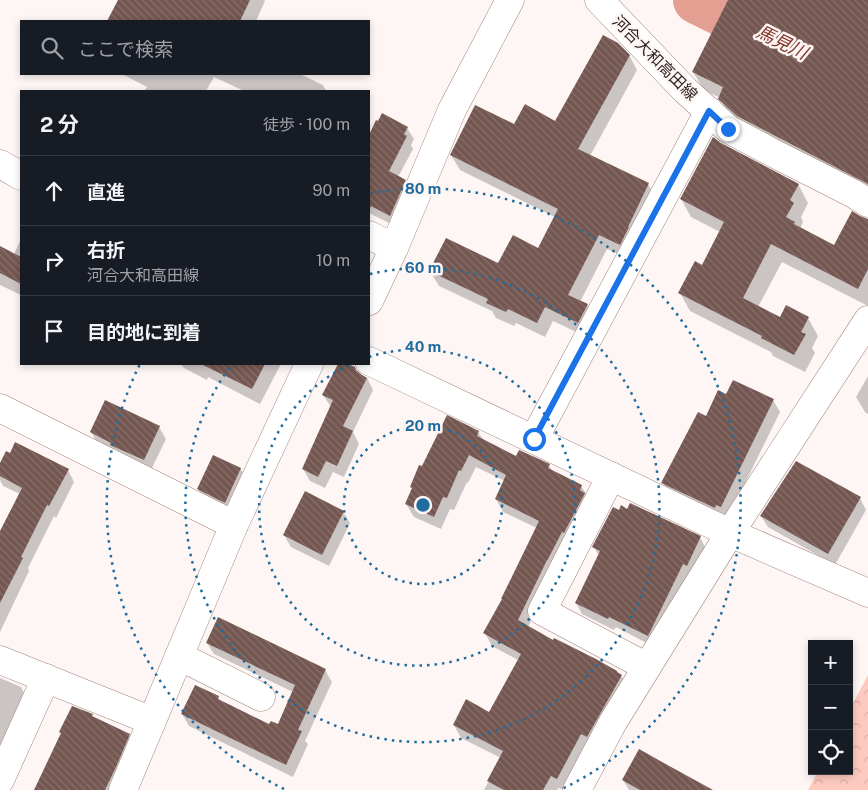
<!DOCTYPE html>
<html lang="ja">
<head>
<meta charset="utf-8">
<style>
  body { margin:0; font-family:"Public Sans","Noto Sans JP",sans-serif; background:#20242c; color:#f1f3f6 }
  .controls { position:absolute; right:15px; bottom:15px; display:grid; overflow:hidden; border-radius:0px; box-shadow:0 2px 8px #0003 }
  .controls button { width:45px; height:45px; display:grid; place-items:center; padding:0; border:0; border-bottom:1px solid #363941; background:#171b24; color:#f1f3f6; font:25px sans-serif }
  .stop { position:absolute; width:15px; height:15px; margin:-11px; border:4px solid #1a73e8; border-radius:50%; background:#fff }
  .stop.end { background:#1a73e8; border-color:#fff; box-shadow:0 1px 5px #0008 }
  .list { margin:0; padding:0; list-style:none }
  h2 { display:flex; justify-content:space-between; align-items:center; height:65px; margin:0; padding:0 20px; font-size:21px }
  h2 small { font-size:16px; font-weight:400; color:#9ea1a6 }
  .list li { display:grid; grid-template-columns:32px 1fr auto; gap:15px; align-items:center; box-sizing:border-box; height:70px; padding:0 20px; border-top:1px solid #363941 }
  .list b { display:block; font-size:19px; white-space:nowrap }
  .list p { margin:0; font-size:16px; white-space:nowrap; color:#9ea1a6 }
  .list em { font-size:16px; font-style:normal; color:#9ea1a6 }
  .icon { flex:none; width:28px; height:28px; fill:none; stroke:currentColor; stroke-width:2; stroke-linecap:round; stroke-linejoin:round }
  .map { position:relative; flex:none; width:868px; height:790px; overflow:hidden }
  .search { position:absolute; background:#171b24; box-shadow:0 2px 8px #0003; left:20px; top:20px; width:350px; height:55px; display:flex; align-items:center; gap:12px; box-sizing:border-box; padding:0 18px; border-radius:0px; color:#9ea1a6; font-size:19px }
  .panel { position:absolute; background:#171b24; box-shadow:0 2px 8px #0003; left:20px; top:90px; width:350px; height:275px; border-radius:0px }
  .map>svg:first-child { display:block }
  .park { fill:url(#park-crowns) }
  .shadow { fill:#0003 }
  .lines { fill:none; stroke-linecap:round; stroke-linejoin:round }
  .river { stroke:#e3a092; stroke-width:48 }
  .building { fill:url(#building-back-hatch) }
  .minor-casing { stroke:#a5857e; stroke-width:29 }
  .major-casing { stroke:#a5857e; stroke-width:29 }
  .minor { stroke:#fff; stroke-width:28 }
  .major { stroke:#fff; stroke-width:28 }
  .route { stroke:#1a73e8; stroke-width:6 }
  .ring { fill:none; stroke:#1f6d9f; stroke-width:2.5; stroke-dasharray:2.5 5 }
  .labels { text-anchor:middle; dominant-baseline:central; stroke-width:5; stroke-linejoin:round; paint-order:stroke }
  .street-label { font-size:16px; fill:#2b1f1c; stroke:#fdf6f4 }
  .water-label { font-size:18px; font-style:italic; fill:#823224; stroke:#fdf6f4 }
  .centre { fill:#1f6d9f; stroke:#fdf6f4; stroke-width:2.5 }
  .ring-label { font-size:15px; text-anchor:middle; font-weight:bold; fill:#1f6d9f; stroke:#fdf6f4; stroke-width:5; stroke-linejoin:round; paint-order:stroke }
</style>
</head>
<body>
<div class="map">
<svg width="868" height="790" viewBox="0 0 868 790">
  <defs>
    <pattern id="park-crowns" width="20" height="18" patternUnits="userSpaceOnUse" patternTransform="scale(1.25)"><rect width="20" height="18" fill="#fecabf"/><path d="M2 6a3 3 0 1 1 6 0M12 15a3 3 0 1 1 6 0" fill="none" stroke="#daada4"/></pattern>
    <pattern id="building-back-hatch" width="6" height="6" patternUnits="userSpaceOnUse" patternTransform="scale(1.25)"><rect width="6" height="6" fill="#755751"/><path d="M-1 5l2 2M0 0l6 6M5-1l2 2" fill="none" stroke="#88706c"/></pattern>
  </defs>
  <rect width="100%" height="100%" fill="#fdf6f4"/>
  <!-- park -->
  <polygon class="park" points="868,675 868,790 808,790 818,771 849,771 849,711"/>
  <!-- shadow -->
  <g class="shadow">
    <polygon points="120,0 264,0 265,1 256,21 108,21"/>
    <polygon points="684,0 868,0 868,196 730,117 720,98 704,90 693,72 720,18"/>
    <polygon points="629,55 637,70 590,156 648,184 656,199 628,259 607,249 580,302 587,305 596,320 587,337 553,321 545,337 516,323 514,326 496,318 492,311 439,286 430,271 498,265 538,249 555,217 460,170 451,155 514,125 556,123"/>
    <polygon points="122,74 300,74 323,85 326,91 241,91 242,90 214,77 206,91 144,91 147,87"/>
    <polygon points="377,122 407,128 414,139 411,145 413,149 398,177 405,181 412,193 397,227 369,213 369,137"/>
    <polygon points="720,144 798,184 808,203 801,217 803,222 800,229 835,246 868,220 868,306 782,262 758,307 781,318 808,318 818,336 812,348 815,353 805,372 773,356 771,352 690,311 680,293 703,266 720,232 691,217 681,199"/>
    <polygon points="21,239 21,295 0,285 0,250 14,254"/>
    <polygon points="181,364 281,364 260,404 208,377 207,380 184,368"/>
    <polygon points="339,364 345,364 354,368 356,372 367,378 373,390 353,432 359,444 344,477 333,472 325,488 310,481 303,469 331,407 323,395"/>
    <polygon points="868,376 868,414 865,412 856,397"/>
    <polygon points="727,396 773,400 780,412 728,518 670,495 663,483 707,418"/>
    <polygon points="159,427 166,439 150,472 98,444 91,432"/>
    <polygon points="478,432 484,441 516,458 549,465 552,471 581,486 589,498 528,627 621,676 629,689 565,790 558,788 557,790 484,790 501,758 461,738 454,725 489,713 518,660 492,646 485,633 503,600 537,528 503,512 496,499 505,481 476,467 468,483 467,482 454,510 450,509 441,529 414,517 406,504 413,489 411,487 422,468"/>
    <polygon points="214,456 241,469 247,481 232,514 205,501 198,489"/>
    <polygon points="0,466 68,470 74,482 56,518 54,516 28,568 29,571 0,632 0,534 20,494 3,486 0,480"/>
    <polygon points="860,498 866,510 835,565 768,527 761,516"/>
    <polygon points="343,512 350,523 329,566 291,547 284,535"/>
    <polygon points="700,537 706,549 654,647 616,627 614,630 582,614 576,603 599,556 594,547"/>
    <polygon points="207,643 325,670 332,682 305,741 308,744 293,777 189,726 182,714 218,697 221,702 270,726 278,726 293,692 214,654"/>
    <polygon points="0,678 21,687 27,699 0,754"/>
    <polygon points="92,715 94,718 129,735 134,744 114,790 35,790"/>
    <polygon points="623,780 711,790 629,790"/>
  </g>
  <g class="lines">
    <!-- river -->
    <polyline class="river" points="697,0 868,85"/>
  </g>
  <!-- building -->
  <g class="building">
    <polygon points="118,0 250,0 240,21 107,21"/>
    <polygon points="728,0 868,0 868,184 737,116 718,99 723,87 692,72"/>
    <polygon points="603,35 618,43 630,55 578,149 649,183 628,227 629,227 620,245 599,235 568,295 588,304 578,323 545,307 537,323 508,309 506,312 486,303 488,299 429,271 446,238 498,263 513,235 538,248 558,209 450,155 475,105 514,124 525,104 555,121"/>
    <polygon points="382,113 408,127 404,134 407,136 389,171 406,180 390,216 371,206 369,211 369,135 376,120 378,121"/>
    <polygon points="713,137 721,143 799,184 790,200 794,203 786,217 795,222 794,224 834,245 852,211 860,216 868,219 868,269 858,289 771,244 743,298 780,317 786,305 809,317 801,332 806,334 794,355 761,338 762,336 678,293 695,261 702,265 724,222 680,199"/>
    <polygon points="0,246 21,257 21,284 0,273"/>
    <polygon points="201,364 265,364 252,389"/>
    <polygon points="338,364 348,364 355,367 356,370 362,375 367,378 343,426 353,431 337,466 326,461 318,477 302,469 333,400 322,395"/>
    <polygon points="733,380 774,399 721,507 716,505 715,508 661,483 698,412 706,416 718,390 726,394"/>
    <polygon points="105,400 160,426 144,460 110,445 111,443 90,432"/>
    <polygon points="447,415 479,431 477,436 516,456 519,450 550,464 548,468 582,485 580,490 585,493 564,533 562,532 547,561 547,560 518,620 553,640 554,638 596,659 617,671 617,672 622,675 587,737 581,734 557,779 551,776 543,790 504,790 487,781 503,751 453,725 466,699 489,712 521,654 483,633 502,599 501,599 539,521 495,499 506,475 469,455 461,471 459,470 447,498 443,497 434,517 405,504 412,488 410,487 419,465 422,466"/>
    <polygon points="15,442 69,469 49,506 47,505 21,557 23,558 0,603 0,531 22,488 0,476 0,463 6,451 10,453"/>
    <polygon points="213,455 241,468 225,503 197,489"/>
    <polygon points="796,461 861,497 828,554 760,516"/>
    <polygon points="305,491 344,511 322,555 283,535"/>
    <polygon points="630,503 701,536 687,566 683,564 648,636 609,617 608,619 575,603 600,551 592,547 613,507 619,510 621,505 627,509"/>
    <polygon points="218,617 326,669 298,730 302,731 286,765 181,714 195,685 219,696 218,699 269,724 271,721 278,724 295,685 206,643"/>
    <polygon points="72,706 93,714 92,716 130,734 116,767 105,790 34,790 61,733 59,732"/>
    <polygon points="639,749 662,762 713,790 640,790 622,780"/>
  </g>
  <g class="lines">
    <defs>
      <g id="minor">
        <polyline points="0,164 21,176"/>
        <polyline points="369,235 394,248"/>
        <polyline points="369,301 394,248 452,110 510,0"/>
        <polyline points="369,361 730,533 868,593"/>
        <polyline points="0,408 234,525"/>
        <polyline points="534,439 709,111"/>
        <polyline points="611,476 542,611 647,667"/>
        <polyline points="179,656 261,697"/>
        <polyline points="0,660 152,721"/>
        <polyline points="0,780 46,678"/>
        <polyline points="123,790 234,525 309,364"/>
        <polyline points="577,790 613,722 730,533 868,320"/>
      </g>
      <polyline id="major" points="599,0 685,90 728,129 775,154 854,194 868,203"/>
    </defs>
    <!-- minor casing -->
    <use href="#minor" class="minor-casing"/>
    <!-- major casing -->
    <use href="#major" class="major-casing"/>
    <!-- minor -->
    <use href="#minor" class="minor"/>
    <!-- major -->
    <use href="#major" class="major"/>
  </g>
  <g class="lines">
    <!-- route -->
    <polyline class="route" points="534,439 709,111 728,129"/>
  </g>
  <!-- distance rings -->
  <g class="ring">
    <circle cx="423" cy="505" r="79"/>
    <path d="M369 357A158 158 0 1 1 351 364"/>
    <path d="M370 274A237 237 0 1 1 232 364"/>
    <path d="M284 789A316 316 0 0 1 140 364M371 193A316 316 0 0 1 562 789"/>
  </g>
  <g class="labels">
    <!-- street labels -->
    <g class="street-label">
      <text transform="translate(655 58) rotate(45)">河合大和高田線</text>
    </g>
    <!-- water labels -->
    <g class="water-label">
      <text transform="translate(782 42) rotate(26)">馬見川</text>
    </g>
  </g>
  <circle cx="423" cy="505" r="8" class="centre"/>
  <g class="ring-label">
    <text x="423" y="194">80 m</text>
    <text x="423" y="273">60 m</text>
    <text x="423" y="352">40 m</text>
    <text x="423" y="431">20 m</text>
  </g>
</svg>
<div class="controls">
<button>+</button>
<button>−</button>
<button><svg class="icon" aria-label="locate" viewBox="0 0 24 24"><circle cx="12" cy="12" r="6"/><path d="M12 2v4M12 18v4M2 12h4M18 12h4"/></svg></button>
</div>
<div class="stop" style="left:534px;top:439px"></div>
<div class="stop end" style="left:728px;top:129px"></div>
<div class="search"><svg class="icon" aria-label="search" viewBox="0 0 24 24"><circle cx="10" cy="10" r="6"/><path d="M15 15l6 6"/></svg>ここで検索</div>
<section class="panel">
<h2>2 分<small>徒歩 · 100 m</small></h2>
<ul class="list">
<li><svg class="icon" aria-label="ahead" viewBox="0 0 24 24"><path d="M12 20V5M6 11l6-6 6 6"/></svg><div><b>直進</b></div><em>90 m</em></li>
<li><svg class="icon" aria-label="right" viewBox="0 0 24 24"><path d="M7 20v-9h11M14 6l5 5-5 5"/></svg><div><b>右折</b><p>河合大和高田線</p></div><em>10 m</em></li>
<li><svg class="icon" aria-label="arrive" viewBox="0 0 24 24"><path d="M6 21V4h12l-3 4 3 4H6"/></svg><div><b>目的地に到着</b></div></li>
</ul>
</section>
</div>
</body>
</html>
